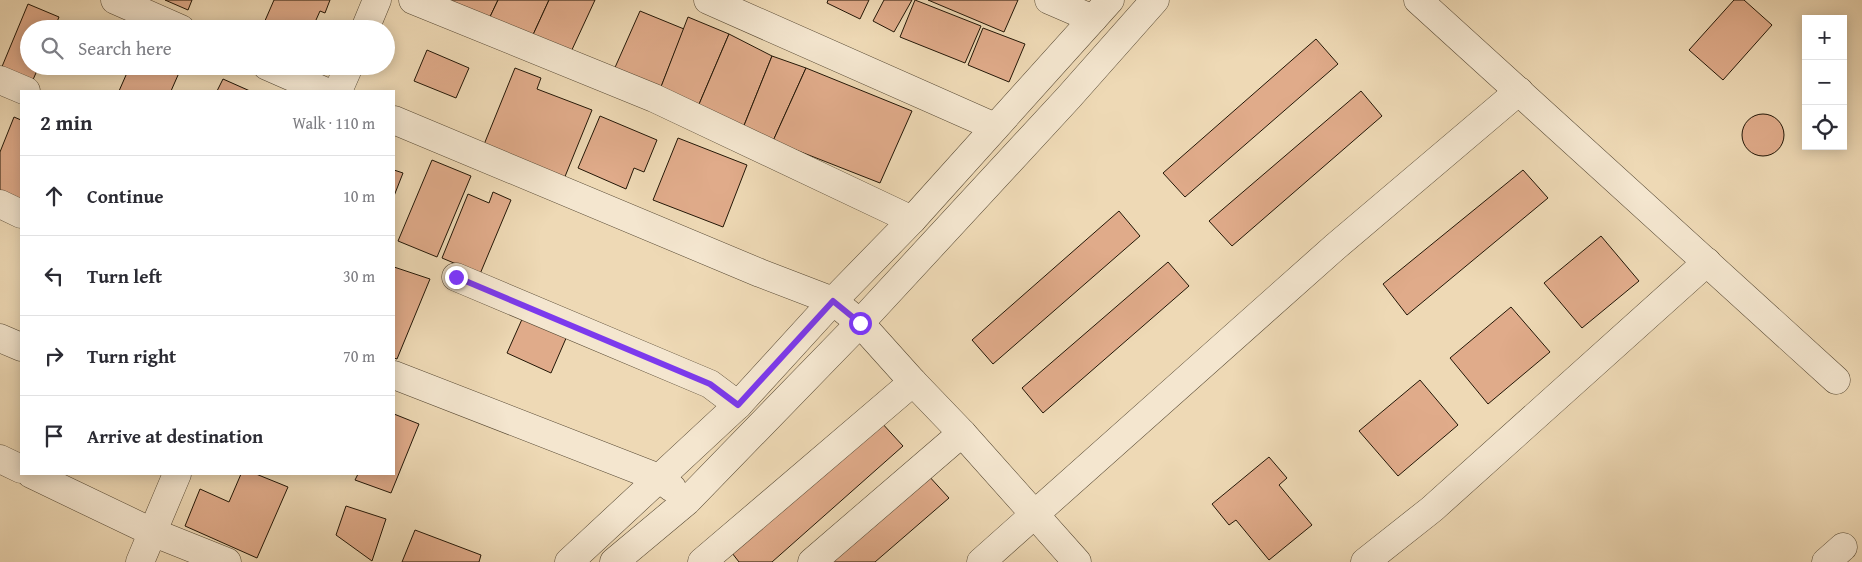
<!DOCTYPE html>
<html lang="en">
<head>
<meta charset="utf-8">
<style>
  body { margin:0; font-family:"Gentium Book Plus",serif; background:#f2f2f3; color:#2b2b33 }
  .controls { position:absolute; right:15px; top:15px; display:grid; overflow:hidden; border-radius:0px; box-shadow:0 2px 12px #0003 }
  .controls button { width:45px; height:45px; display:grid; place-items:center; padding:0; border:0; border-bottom:1px solid #e1e1e2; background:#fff; color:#2b2b33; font:25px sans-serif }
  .stop { position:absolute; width:15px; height:15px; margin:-11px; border:4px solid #7c3aed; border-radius:50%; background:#fff }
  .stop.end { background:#7c3aed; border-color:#fff; box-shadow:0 1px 5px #0008 }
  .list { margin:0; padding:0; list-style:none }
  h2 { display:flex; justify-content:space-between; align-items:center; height:65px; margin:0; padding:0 20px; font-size:21px }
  h2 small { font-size:16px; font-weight:400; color:#7c7c81 }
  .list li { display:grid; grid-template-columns:32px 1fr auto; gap:15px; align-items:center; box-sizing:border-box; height:80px; padding:0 20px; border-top:1px solid #e1e1e2 }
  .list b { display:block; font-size:19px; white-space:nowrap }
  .list em { font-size:16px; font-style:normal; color:#7c7c81 }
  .icon { flex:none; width:28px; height:28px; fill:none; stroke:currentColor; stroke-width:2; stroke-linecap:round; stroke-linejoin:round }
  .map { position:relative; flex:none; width:1862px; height:562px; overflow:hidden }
  .search { position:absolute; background:#fff; box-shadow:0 2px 12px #0003; left:20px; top:20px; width:375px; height:55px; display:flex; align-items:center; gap:12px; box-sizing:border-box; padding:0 18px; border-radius:28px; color:#7c7c81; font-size:19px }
  .panel { position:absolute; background:#fff; box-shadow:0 2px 12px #0003; left:20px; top:90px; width:375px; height:385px; border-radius:0px }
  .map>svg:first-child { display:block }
  .building { fill:#e0ab8a; stroke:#221606 }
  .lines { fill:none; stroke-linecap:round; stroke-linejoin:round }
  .minor-casing { stroke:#554732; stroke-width:29 }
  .minor { stroke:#f4e6cf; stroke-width:28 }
  .route { stroke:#7c3aed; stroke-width:6 }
</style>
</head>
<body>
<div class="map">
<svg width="1862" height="562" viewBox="0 0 1862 562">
  <rect width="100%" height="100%" fill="#eed9b5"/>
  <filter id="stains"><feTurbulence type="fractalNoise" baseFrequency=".004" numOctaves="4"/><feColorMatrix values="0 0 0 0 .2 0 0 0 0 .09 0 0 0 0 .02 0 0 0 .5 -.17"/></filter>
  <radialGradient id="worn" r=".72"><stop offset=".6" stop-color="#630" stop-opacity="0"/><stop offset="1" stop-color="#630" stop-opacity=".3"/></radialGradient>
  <!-- building -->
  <g class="building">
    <polygon points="165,0 192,0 188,10"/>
    <polygon points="274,0 330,0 325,13 320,11 312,29 279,29 264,23"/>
    <polygon points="446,0 498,0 489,19"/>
    <polygon points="498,0 549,0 532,37 489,19"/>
    <polygon points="549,0 595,0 570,54 532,37"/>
    <polygon points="828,0 869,0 860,19 827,3"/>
    <polygon points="884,0 912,0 894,32 873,21"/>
    <polygon points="915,0 981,26 965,63 900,37"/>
    <polygon points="928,0 1018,0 1004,32"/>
    <polygon points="1734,0 1744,0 1772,25 1723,80 1689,50"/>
    <polygon points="28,4 59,17 54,29 29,29 29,66 39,66 32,82 1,69"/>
    <polygon points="640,11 684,29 659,92 613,72"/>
    <polygon points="688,17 729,34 697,109 659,92"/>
    <polygon points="983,28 1025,44 1009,82 968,65"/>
    <polygon points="729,34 772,56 743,128 697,109"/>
    <polygon points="1316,39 1338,64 1185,197 1163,173"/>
    <polygon points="427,50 469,68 456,98 414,81"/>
    <polygon points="772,56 806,68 773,141 743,128"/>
    <polygon points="130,66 182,66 171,91 119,91"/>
    <polygon points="515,68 541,78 537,89 592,110 564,179 483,147"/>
    <polygon points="806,68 912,111 880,183 773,141"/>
    <polygon points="223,79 250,91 217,91"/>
    <polygon points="1361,91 1382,116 1232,246 1209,221"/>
    <circle cx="1763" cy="135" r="21"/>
    <polygon points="600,116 657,140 644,172 634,168 626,189 578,168"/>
    <polygon points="14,117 21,120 21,199 0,191 0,152"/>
    <polygon points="678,138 747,165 723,227 653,200"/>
    <polygon points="432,160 471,176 437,257 398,241"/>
    <polygon points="394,170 403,173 394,196"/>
    <polygon points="1523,170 1548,198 1407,315 1383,284"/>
    <polygon points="493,192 511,200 480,274 442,258 468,194 489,203"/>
    <polygon points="1119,211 1140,236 993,364 972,340"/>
    <polygon points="1601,236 1639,281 1582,328 1544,283"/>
    <polygon points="1168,262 1189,286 1043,413 1022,388"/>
    <polygon points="394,267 430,279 397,359 394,358"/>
    <polygon points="1511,307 1550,352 1488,404 1450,358"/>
    <polygon points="523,317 567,336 551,373 507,353"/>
    <polygon points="1420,380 1458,425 1398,476 1359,431"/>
    <polygon points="394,414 419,424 391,493 355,480 358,474 394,474"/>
    <polygon points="880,421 903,446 772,562 739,562 732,553"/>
    <polygon points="1269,457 1287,478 1279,485 1312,525 1269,560 1236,520 1229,525 1212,504"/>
    <polygon points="241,474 256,474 288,487 257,558 185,526 200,489 229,502"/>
    <polygon points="927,474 949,498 875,562 826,562"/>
    <polygon points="346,506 386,519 372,561 336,535"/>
    <polygon points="415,530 481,555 479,562 402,562"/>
  </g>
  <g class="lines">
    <defs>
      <g id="minor">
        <polyline points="115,0 181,29"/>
        <polyline points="413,0 654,98 912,220"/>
        <polyline points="708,0 995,127"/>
        <polyline points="1049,0 1093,19"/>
        <polyline points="1418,0 1836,380"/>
        <polyline points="365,29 377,0"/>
        <polyline points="267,66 324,91"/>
        <polyline points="0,80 26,91"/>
        <polyline points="338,91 349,66"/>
        <polyline points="394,120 760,273 833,301 860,323 913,382 962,433 1077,562"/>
        <polyline points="0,204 21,214"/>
        <polyline points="456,277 710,384 738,405"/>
        <polyline points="0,338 21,347"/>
        <polyline points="394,375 659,478 672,488"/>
        <polyline points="0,459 21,469"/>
        <polyline points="31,474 152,532 227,562"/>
        <polyline points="140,562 177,474"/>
        <polyline points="569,562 738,405 833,301 912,220 1110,0"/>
        <polyline points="614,562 687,501 860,323 1069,97 1155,0"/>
        <polyline points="702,562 913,382"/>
        <polyline points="812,562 962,433"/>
        <polyline points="981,562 1335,247 1519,91"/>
        <polyline points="1365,562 1432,509 1707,262"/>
        <polyline points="1826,562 1843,547"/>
      </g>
    </defs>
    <!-- minor casing -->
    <use href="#minor" class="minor-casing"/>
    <!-- minor -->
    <use href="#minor" class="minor"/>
  </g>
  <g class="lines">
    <!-- route -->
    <polyline class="route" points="456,277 710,384 738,405 833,301 860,323"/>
  </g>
  <rect width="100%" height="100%" filter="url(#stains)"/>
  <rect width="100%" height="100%" fill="url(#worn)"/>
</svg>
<div class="controls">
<button>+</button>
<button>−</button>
<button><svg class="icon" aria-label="locate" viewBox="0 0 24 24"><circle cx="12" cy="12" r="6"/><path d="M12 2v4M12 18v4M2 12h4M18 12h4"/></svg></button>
</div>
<div class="stop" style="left:860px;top:323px"></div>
<div class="stop end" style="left:456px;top:277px"></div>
<div class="search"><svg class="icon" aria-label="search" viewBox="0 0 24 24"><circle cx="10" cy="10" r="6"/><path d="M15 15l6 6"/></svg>Search here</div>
<section class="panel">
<h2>2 min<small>Walk · 110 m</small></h2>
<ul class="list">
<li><svg class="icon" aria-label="ahead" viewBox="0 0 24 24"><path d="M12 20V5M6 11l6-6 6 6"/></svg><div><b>Continue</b></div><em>10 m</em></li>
<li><svg class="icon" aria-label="left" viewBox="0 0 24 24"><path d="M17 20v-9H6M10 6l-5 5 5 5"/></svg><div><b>Turn left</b></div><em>30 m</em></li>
<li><svg class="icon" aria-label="right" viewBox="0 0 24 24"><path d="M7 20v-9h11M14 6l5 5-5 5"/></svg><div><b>Turn right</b></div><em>70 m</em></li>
<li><svg class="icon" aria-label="arrive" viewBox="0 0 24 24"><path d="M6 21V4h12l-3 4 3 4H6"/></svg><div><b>Arrive at destination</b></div></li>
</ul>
</section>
</div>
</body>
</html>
